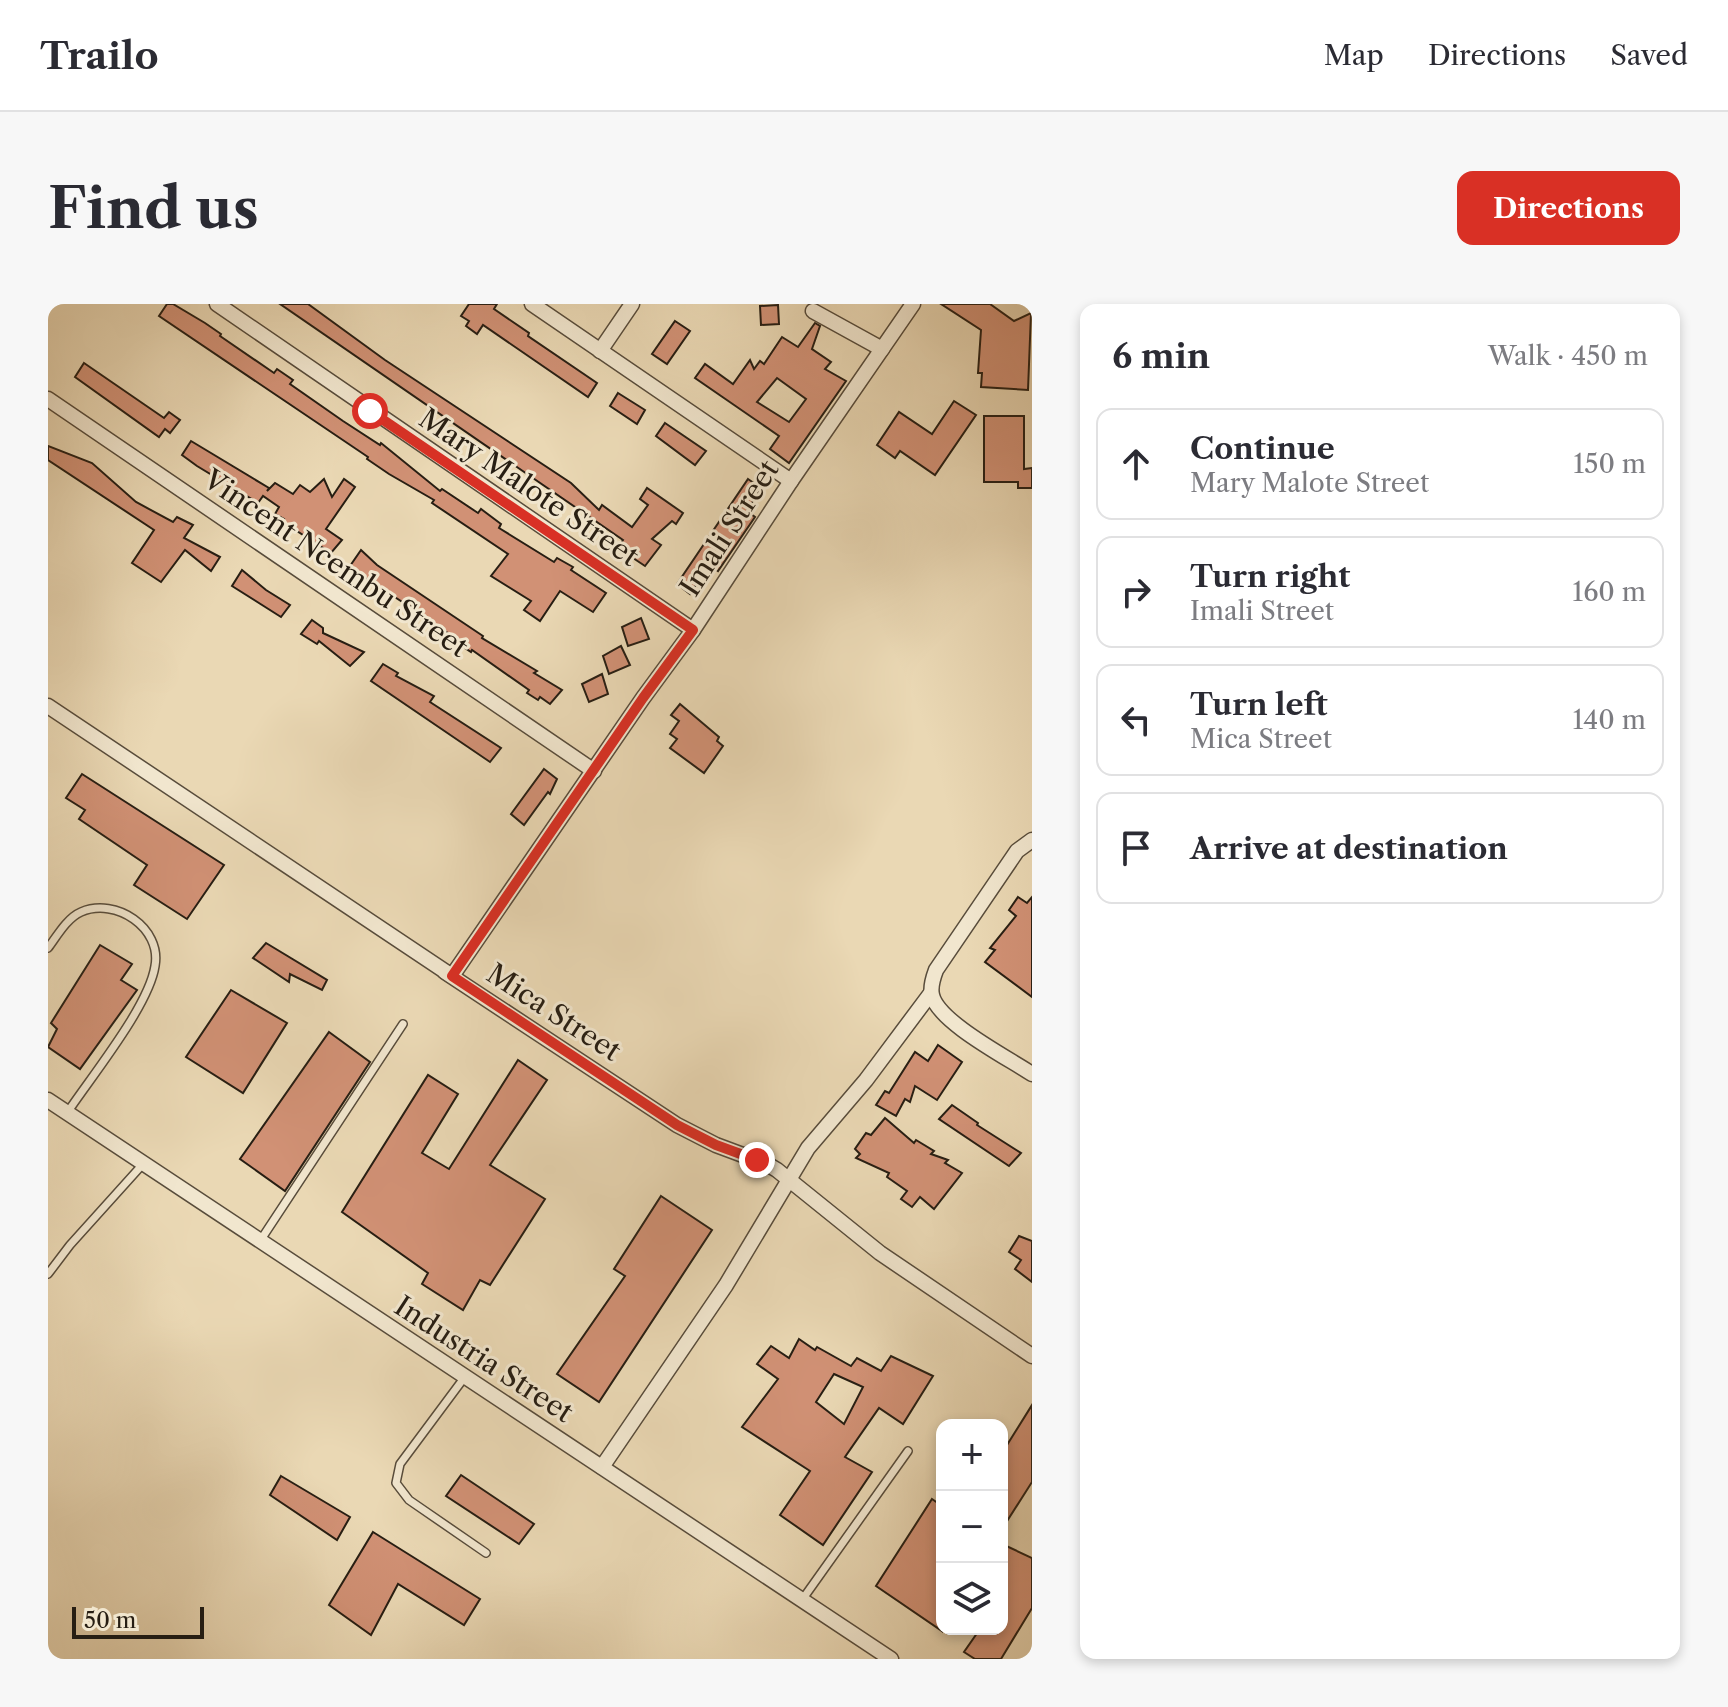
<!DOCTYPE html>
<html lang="en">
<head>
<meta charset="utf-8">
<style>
  body { margin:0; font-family:"Libre Caslon Text",serif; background:#f7f7f7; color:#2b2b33 }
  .controls { position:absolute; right:24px; bottom:24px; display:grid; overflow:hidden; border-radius:16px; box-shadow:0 4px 12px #0003 }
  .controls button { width:72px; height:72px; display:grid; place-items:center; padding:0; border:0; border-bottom:2px solid #e1e1e2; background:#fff; color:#2b2b33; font:40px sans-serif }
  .scale { position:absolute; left:24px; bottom:20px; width:132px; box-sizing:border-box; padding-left:8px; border:4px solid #271e13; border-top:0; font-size:22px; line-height:28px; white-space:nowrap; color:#271e13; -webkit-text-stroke:6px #f1e6ce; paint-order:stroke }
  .stop { position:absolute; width:24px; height:24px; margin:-18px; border:6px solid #d93025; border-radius:50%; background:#fff }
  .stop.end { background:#d93025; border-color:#fff; box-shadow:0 2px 8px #0008 }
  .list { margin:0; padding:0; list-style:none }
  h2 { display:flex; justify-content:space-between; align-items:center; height:104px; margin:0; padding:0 32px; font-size:34px }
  h2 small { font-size:26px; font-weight:400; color:#7c7c81 }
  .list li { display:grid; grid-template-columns:52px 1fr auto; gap:24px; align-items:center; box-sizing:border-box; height:112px; margin:0 16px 16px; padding:0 16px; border:2px solid #e1e1e2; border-radius:16px }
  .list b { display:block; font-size:30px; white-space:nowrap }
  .list p { margin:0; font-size:26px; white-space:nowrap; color:#7c7c81 }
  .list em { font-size:26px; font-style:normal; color:#7c7c81 }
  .icon { flex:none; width:44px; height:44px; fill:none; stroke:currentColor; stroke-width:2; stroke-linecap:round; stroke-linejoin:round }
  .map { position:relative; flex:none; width:984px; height:1355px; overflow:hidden; border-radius:16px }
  header { display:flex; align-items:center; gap:48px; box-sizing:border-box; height:112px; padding:0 40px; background:#fff; border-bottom:2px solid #e1e1e2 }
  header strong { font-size:38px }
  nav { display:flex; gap:44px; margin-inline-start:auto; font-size:28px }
  .intro { display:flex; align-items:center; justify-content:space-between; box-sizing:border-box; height:192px; padding:0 48px }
  h1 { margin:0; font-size:56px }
  .button { padding:20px 36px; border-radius:16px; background:#d93025; color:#fff; font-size:28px; font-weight:700 }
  main { display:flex; gap:48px; padding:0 48px }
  aside { flex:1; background:#fff; border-radius:16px; box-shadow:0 4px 12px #0003 }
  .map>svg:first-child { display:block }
  .building { fill:#d19175; stroke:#271e13; stroke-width:2; fill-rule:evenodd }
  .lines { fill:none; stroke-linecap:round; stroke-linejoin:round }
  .service-casing { stroke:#584c3b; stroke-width:10 }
  .minor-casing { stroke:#584c3b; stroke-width:17 }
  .service { stroke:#f1e6ce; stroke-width:7 }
  .minor { stroke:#f1e6ce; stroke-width:14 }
  .route { stroke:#d93025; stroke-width:10 }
  .labels { text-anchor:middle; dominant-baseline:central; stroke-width:6; stroke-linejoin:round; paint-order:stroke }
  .street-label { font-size:28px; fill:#271e13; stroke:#f1e6ce }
</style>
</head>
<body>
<header>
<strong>Trailo</strong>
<nav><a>Map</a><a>Directions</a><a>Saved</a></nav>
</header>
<div class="intro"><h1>Find us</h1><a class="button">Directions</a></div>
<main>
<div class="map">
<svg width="984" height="1355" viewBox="0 0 984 1355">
  <rect width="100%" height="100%" fill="#ead8b4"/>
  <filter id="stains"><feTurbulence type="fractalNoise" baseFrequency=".0025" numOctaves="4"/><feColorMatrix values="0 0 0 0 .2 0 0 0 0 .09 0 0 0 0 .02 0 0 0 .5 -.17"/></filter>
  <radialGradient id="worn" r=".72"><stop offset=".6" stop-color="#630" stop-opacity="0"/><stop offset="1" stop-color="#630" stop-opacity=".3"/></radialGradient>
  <!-- building -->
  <g class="building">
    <polygon points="119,0 125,0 157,19 173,30 172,32 226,69 229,65 245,76 242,80 295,117 332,141 333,139 392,187 394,185 430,209 433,205 453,220 451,224 506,258 509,254 525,263 523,266 558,289 545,308 512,287 492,317 476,306 483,297 443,272 460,250 384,199 386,196 341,170 319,155 320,153 111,12"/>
    <polygon points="232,0 260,0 337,56 523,179 551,206 554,201 584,223 600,201 592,195 599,184 635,209 628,220 624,217 604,235 613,241 597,262 570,244 575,236"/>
    <polygon points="421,0 449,0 446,5 481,29 480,32 549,79 540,93 435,21 429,30 418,22 421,17 413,12"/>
    <polygon points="893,0 942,0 966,17 983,9 980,86 933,83 934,69 930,69 933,26"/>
    <polygon points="730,1 731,20 713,21 712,2"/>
    <polygon points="627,17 642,27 619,60 604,50"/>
    <path d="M767 19 772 22 764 45 783 58 777 65 798 77 741 159 722 145 731 132 647 74 657 60 685 80 702 56 706 65 712 57 716 60 734 33 750 43ZM729 74 758 95 741 118 709 98Z"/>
    <polygon points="36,59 116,114 121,108 132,116 122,129 117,125 111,133 27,73"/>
    <polygon points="570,89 597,106 589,120 562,102"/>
    <polygon points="906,97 928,111 887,171 852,147 847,154 829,141 851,108 884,130"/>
    <polygon points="936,112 976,112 976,165 984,164 984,184 970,184 970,178 936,178"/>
    <polygon points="617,119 658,147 647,161 608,132"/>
    <polygon points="143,137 221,184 219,187 227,179 245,190 252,181 262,188 276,175 284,193 296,175 307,183 278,225 294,236 283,249 235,218 236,215 227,210 231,203 215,192 210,199 149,162 134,151"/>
    <polygon points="0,142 44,159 88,198 125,218 129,213 145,221 136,234 172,253 163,267 137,246 113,278 84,259 106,226 0,156"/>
    <polygon points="700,175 713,184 699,207 707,213 670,267 661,261 642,290 629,280"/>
    <polygon points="313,246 329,261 435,332 434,334 489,367 486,369 514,386 502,400 492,393 490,396 479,389 481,386 424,346 423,348 408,338 410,336 373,311 364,301 362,303 304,265 302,262"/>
    <polygon points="194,266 218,286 242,301 233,313 184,282"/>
    <polygon points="593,314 601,335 580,342 574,323"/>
    <polygon points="264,316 275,324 275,329 316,348 302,362 271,337 269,340 253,330"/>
    <polygon points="573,342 582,361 561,370 555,352"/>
    <polygon points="335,360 350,369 348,372 386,392 382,398 453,444 442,458 323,377"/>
    <polygon points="554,370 560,390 541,398 534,380"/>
    <polygon points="632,400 671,433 669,437 675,442 656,469 622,444 629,435 622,430 631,417 623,411"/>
    <polygon points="496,465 509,475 502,490 500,488 476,521 463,510"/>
    <polygon points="34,470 176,561 139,615 86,581 99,561 31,515 37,506 18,494"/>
    <polygon points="970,593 979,599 984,593 984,693 937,658 947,646 942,644 968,612 961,606"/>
    <polygon points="218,639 279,676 274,686 242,670 241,678 205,654"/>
    <polygon points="52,641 84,660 73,676 89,686 32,765 0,743 9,725 3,719"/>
    <polygon points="183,686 239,719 195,789 138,753"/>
    <polygon points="281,728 322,758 237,887 192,855"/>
    <polygon points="890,741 914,758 889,796 867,782 862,798 857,795 848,812 828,801 837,787 841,789 867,748 880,757"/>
    <polygon points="470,756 499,776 442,861 497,895 442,981 432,976 415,1006 374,980 380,969 294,908 380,771 410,790 374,849 401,865"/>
    <polygon points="904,801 930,819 929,821 973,849 961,862 891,815"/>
    <polygon points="837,814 866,839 868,836 886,847 883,850 900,856 897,859 914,869 886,905 872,893 864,903 853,895 859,887 839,873 841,869 808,854 812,850 807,845 818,829 823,831"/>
    <polygon points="613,892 664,926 551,1098 509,1070 577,972 566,965"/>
    <polygon points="971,932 984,937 984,978 967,965 973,956 961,948"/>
    <path d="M751 1035 767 1046 769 1043 803 1062 809 1054 833 1067 843 1052 885 1072 855 1120 831 1104 797 1153 824 1168 775 1241 732 1211 762 1167 694 1123 730 1075 709 1060 723 1042 741 1054ZM786 1070 815 1083 796 1120 768 1098Z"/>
    <polygon points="984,1101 984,1178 954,1225 954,1149"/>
    <polygon points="413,1171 486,1220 471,1240 398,1192"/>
    <polygon points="233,1172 302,1213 289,1236 222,1191"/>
    <polygon points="884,1195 894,1202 894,1327 828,1282"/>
    <polygon points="325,1228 432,1295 416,1321 350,1280 323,1331 281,1301"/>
    <polygon points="954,1240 984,1254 984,1304 953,1355 927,1355 916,1348 932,1325 954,1325"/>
  </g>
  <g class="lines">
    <defs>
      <g id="service">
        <path d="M0 644C9 632 19 614 33 608 68 593 114 624 107 662 101 702 43 773 19 809"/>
        <polyline points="212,937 355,720"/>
        <polyline points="0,970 22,941 95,860"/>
        <polyline points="416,1074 352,1160 348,1179 361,1196 438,1249"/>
        <polyline points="754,1296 860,1147"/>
      </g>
      <g id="minor">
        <polyline points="169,0 645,326"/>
        <polyline points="484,0 743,177"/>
        <polyline points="765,7 834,45"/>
        <polyline points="552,47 584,0"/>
        <polyline points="0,95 546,467"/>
        <polyline points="0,402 404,672 595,394 645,326 743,177 865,0"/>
        <path d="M984 536 969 547 888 666C885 674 882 683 884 691 890 718 960 754 984 770"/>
        <polyline points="397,668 629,821 668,841 719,860 729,866 832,949 984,1052"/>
        <polyline points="0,796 843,1355"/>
        <polyline points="554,1163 678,981 760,844 818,776 883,689"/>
      </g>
    </defs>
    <!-- service casing -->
    <use href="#service" class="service-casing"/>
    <!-- minor casing -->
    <use href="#minor" class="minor-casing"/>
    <!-- service -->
    <use href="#service" class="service"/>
    <!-- minor -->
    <use href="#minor" class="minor"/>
  </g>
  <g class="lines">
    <!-- route -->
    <polyline class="route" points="322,107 645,326 595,394 404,672 629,821 668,841 709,856"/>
  </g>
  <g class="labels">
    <!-- street labels -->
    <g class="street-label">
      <text transform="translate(481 183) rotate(34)">Mary Malote Street</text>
      <text transform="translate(681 224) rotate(-57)">Imali Street</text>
      <text transform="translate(288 259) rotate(34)">Vincent Ncembu Street</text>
      <text transform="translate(506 708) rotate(33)">Mica Street</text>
      <text transform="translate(436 1055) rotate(33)">Industria Street</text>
    </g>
  </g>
  <rect width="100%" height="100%" filter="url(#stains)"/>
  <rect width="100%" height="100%" fill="url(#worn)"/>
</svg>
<div class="controls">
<button>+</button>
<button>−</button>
<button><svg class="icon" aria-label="layers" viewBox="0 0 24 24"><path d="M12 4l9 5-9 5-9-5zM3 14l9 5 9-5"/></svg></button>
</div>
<div class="scale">50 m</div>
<div class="stop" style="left:322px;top:107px"></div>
<div class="stop end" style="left:709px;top:856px"></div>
</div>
<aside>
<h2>6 min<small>Walk · 450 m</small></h2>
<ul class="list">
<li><svg class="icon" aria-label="ahead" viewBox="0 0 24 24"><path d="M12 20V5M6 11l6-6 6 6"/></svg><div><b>Continue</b><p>Mary Malote Street</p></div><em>150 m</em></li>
<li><svg class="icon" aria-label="right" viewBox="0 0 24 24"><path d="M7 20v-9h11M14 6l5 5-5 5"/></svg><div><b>Turn right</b><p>Imali Street</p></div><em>160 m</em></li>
<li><svg class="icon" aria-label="left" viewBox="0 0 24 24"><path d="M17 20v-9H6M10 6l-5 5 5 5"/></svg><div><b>Turn left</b><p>Mica Street</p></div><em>140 m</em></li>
<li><svg class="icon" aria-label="arrive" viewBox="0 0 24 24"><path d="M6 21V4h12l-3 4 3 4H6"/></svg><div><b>Arrive at destination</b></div></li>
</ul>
</aside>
</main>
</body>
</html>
